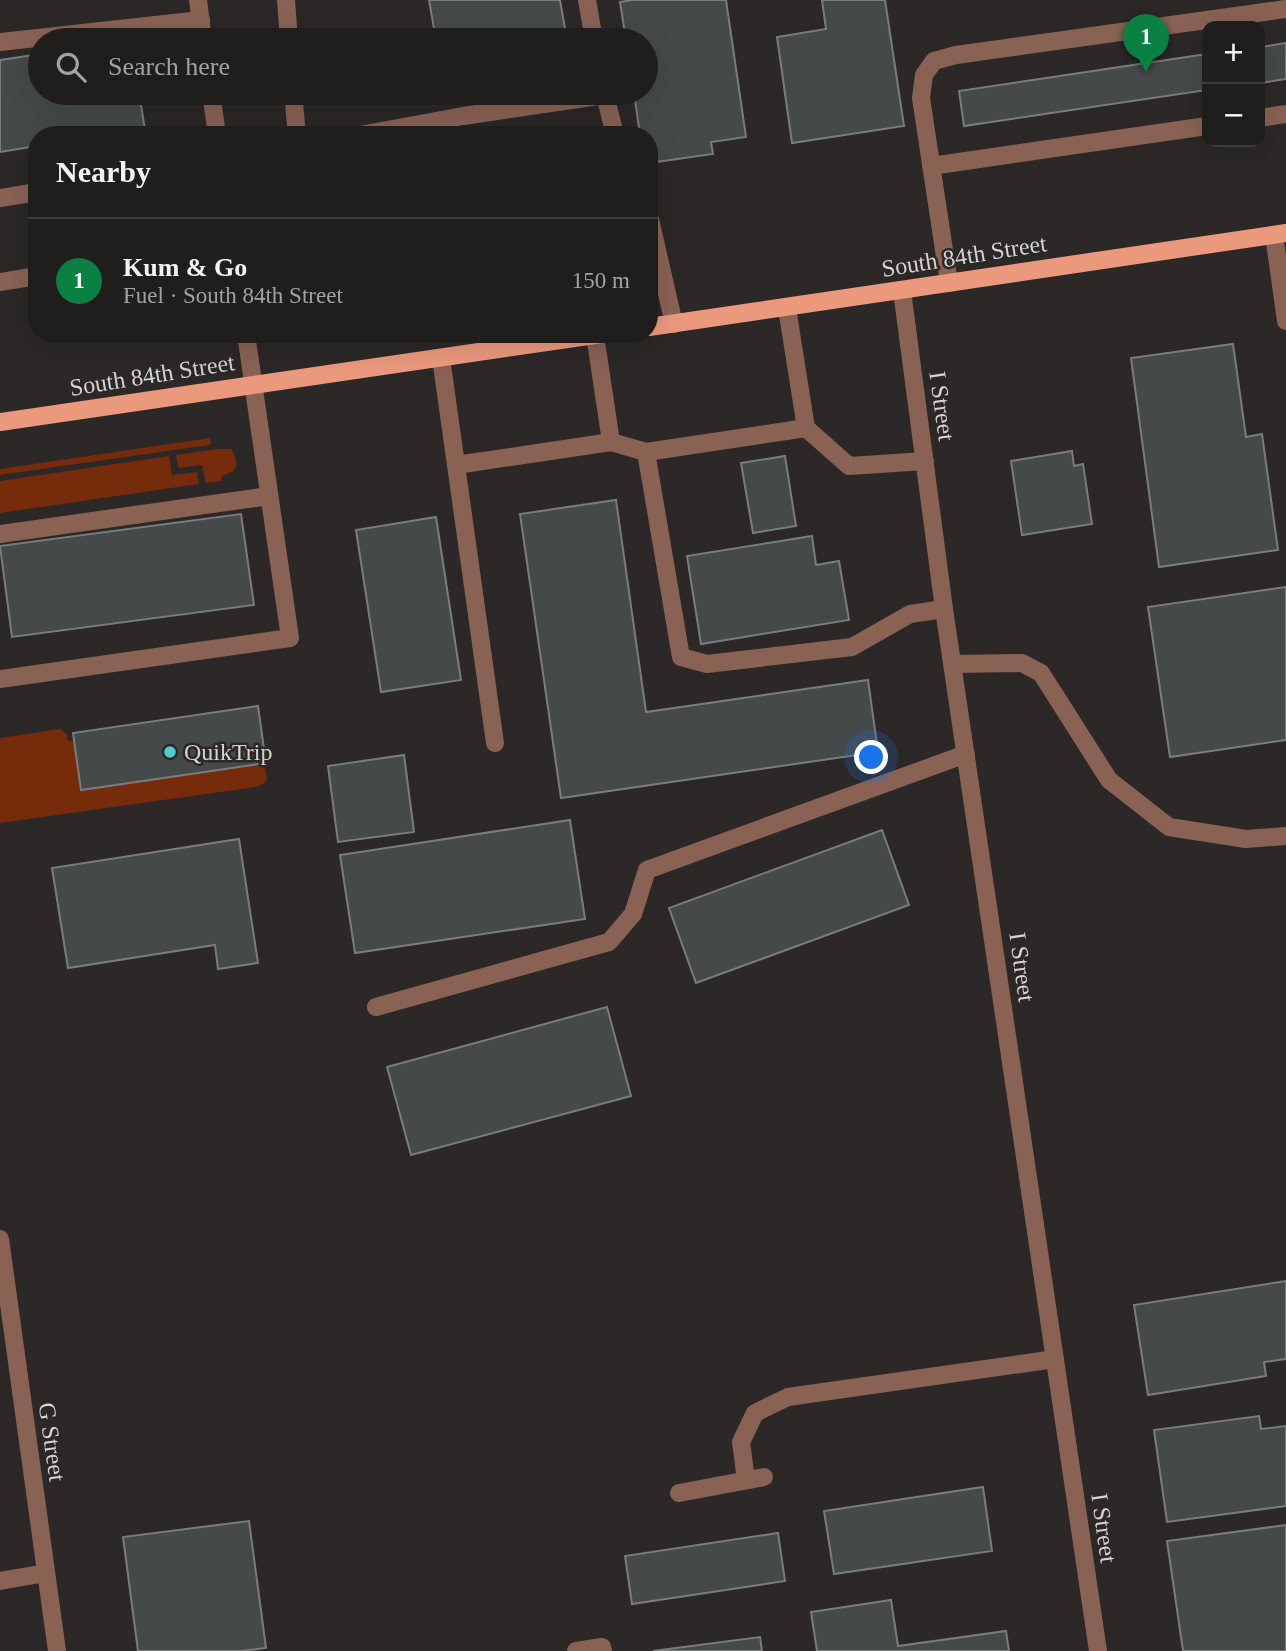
<!DOCTYPE html>
<html lang="en">
<head>
<meta charset="utf-8">
<style>
  body { margin:0; font-family:"Times New Roman",serif; background:#282726; color:#f1f3f6 }
  .controls { position:absolute; right:21px; top:21px; display:grid; overflow:hidden; border-radius:14px; box-shadow:0 7px 28px #0002 }
  .controls button { width:63px; height:63px; display:grid; place-items:center; padding:0; border:0; border-bottom:2px solid #3d3c3b; background:#201e1d; color:#f1f3f6; font:35px sans-serif }
  .you { position:absolute; left:872px; top:758px; width:24px; height:24px; margin:-18px; border:5px solid #fff; border-radius:50%; background:#1a73e8; box-shadow:0 0 0 10px #1a73e833 }
  .badge { display:grid; place-items:center; width:46px; height:46px; border-radius:50%; background:#0b8043; color:#fff; font-size:23px; font-weight:700 }
  .pin { position:absolute; translate:-50% -58px; filter:drop-shadow(0 2px 4px #0008) }
  .pin::after { content:''; position:absolute; top:37px; width:24px; height:21px; background:inherit; clip-path:polygon(0 0,100% 0,50% 100%) }
  .list { margin:0; padding:0; list-style:none }
  h2 { display:flex; justify-content:space-between; align-items:center; height:91px; margin:0; padding:0 28px; font-size:30px }
  h2 small { font-size:23px; font-weight:400; color:#a2a2a4 }
  .list li { display:grid; grid-template-columns:46px 1fr auto; gap:21px; align-items:center; box-sizing:border-box; height:126px; padding:0 28px; border-top:2px solid #3d3c3b }
  .list b { display:block; font-size:26px; white-space:nowrap }
  .list p { margin:0; font-size:23px; white-space:nowrap; color:#a2a2a4 }
  .list em { font-size:23px; font-style:normal; color:#a2a2a4 }
  .icon { flex:none; width:38px; height:38px; fill:none; stroke:currentColor; stroke-width:2; stroke-linecap:round; stroke-linejoin:round }
  .map { position:relative; flex:none; width:1286px; height:1651px; overflow:hidden }
  .search { position:absolute; background:#201e1d; box-shadow:0 7px 28px #0002; left:28px; top:28px; width:630px; height:77px; display:flex; align-items:center; gap:18px; box-sizing:border-box; padding:0 24px; border-radius:38px; color:#a2a2a4; font-size:26px }
  .panel { position:absolute; background:#201e1d; box-shadow:0 7px 28px #0002; left:28px; top:126px; width:630px; height:217px; border-radius:28px }
  .map>svg:first-child { display:block }
  .green { fill:#762b0b }
  .building { fill:#464949; stroke:#787c7c; stroke-width:2 }
  .lines { fill:none; stroke-linecap:round; stroke-linejoin:round }
  .minor { stroke:#896254; stroke-width:18 }
  .major { stroke:#eb997c; stroke-width:18 }
  .poi-dot { fill:#51ccd3; stroke:#2b2827; stroke-width:2.5 }
  .labels { text-anchor:middle; dominant-baseline:central; stroke-width:5; stroke-linejoin:round; paint-order:stroke }
  .street-label { font-size:24px; fill:#d5d3d3; stroke:#2b2827 }
  .poi-label { font-size:24px; fill:#d5d3d3; stroke:#2b2827; text-anchor:start }
</style>
</head>
<body>
<div class="map">
<svg width="1286" height="1651" viewBox="0 0 1286 1651">
  <rect width="100%" height="100%" fill="#2b2827"/>
  <!-- green -->
  <g class="green">
    <polygon points="210,438 211,443 209,445 0,475 0,469"/>
    <polygon points="218,449 231,449 236,459 236,466 234,471 222,476 222,481 206,483 202,465 178,468 176,455"/>
    <polygon points="169,456 172,475 197,472 199,484 0,513 0,481"/>
    <polygon points="60,729 67,735 68,741 74,740 81,790 264,764 267,778 265,783 256,787 0,823 0,738"/>
  </g>
  <!-- building -->
  <g class="building">
    <polygon points="429,0 560,0 567,40 436,40"/>
    <polygon points="632,0 726,0 746,137 711,142 713,154 649,163 649,135 640,135 634,93 646,93 646,40 626,40 620,2"/>
    <polygon points="822,0 885,0 904,126 792,143 777,37 826,29"/>
    <polygon points="1286,43 1286,79 1260,83 1260,47"/>
    <polygon points="40,54 40,93 139,93 145,130 114,135 37,135 37,146 0,152 0,60"/>
    <polygon points="1207,54 1207,90 964,126 959,91"/>
    <polygon points="1233,344 1246,437 1262,434 1278,550 1159,567 1131,358"/>
    <polygon points="1072,451 1074,466 1083,464 1092,524 1022,535 1011,461"/>
    <polygon points="785,456 796,526 753,533 741,463"/>
    <polygon points="616,500 646,712 868,680 878,752 561,798 520,514"/>
    <polygon points="241,514 254,605 12,637 0,546"/>
    <polygon points="436,517 461,680 381,692 356,530"/>
    <polygon points="812,536 816,565 839,561 849,620 701,644 687,556"/>
    <polygon points="1286,587 1286,740 1170,757 1148,607"/>
    <polygon points="258,706 266,763 81,790 73,733"/>
    <polygon points="404,755 414,832 338,842 328,766"/>
    <polygon points="570,820 585,919 355,953 340,855"/>
    <polygon points="882,830 909,905 696,983 669,908"/>
    <polygon points="239,839 258,963 218,969 215,945 68,968 52,868"/>
    <polygon points="607,1007 631,1096 411,1155 387,1067"/>
    <polygon points="1286,1281 1286,1359 1264,1362 1266,1376 1148,1395 1134,1305"/>
    <polygon points="1259,1416 1261,1429 1286,1426 1286,1506 1167,1522 1154,1430"/>
    <polygon points="983,1487 992,1551 834,1574 824,1511"/>
    <polygon points="249,1521 266,1648 241,1651 138,1651 123,1537"/>
    <polygon points="1286,1525 1286,1651 1183,1651 1167,1541"/>
    <polygon points="778,1533 785,1581 632,1604 625,1556"/>
    <polygon points="891,1600 898,1646 1006,1631 1009,1651 817,1651 811,1612"/>
    <polygon points="760,1637 762,1651 653,1651"/>
  </g>
  <g class="lines">
    <!-- minor -->
    <g class="minor">
      <polyline points="198,0 203,40"/>
      <polyline points="286,0 289,40"/>
      <polyline points="587,0 594,40"/>
      <polyline points="0,42 201,20"/>
      <polyline points="211,93 217,135"/>
      <polyline points="293,93 297,135"/>
      <polyline points="1260,118 1286,114"/>
      <polyline points="360,135 463,116 605,95 615,135"/>
      <polyline points="931,166 1207,126"/>
      <polyline points="0,198 37,192"/>
      <polyline points="649,215 674,324"/>
      <polyline points="1274,235 1286,321"/>
      <polyline points="0,282 37,276"/>
      <polyline points="949,283 921,98 924,75 934,61 956,55 1286,9"/>
      <polyline points="902,291 944,609 1098,1651"/>
      <polyline points="441,358 495,743"/>
      <polyline points="806,428 849,466 925,461"/>
      <polyline points="611,442 646,452 806,428 787,308"/>
      <polyline points="646,452 681,657 707,664 852,647 910,614 944,609"/>
      <polyline points="456,465 611,442 595,335"/>
      <polyline points="0,534 269,496"/>
      <polyline points="953,664 1022,663 1041,673 1109,780 1169,827 1246,839 1286,836"/>
      <polyline points="0,679 290,638 246,334"/>
      <polyline points="376,1007 609,942 633,914 647,870 966,754"/>
      <polyline points="0,1239 57,1651"/>
      <polyline points="746,1480 741,1442 755,1413 788,1397 1055,1359"/>
      <polyline points="679,1493 764,1477"/>
      <polyline points="0,1581 46,1573"/>
      <polyline points="576,1651 602,1647 603,1651"/>
    </g>
    <!-- major -->
    <g class="major">
      <polyline points="649,327 1286,233"/>
      <polyline points="0,422 602,334"/>
    </g>
  </g>
  <!-- markers -->
  <circle class="poi-dot" cx="170" cy="752" r="7"/>
  <g class="labels">
    <!-- street labels -->
    <g class="street-label">
      <text transform="translate(964 256) rotate(-9)">South 84th Street</text>
      <text transform="translate(152 375) rotate(-9)">South 84th Street</text>
      <text transform="translate(942 406) rotate(82)">I Street</text>
      <text transform="translate(1022 967) rotate(82)">I Street</text>
      <text transform="translate(52 1442) rotate(82)">G Street</text>
      <text transform="translate(1104 1528) rotate(82)">I Street</text>
    </g>
    <!-- poi labels -->
    <g class="poi-label">
      <text x="184" y="752">QuikTrip</text>
    </g>
  </g>
</svg>
<div class="controls">
<button>+</button>
<button>−</button>
</div>
<div class="you"></div>
<div class="pin badge" style="left:1146px;top:72px">1</div>
<div class="search"><svg class="icon" aria-label="search" viewBox="0 0 24 24"><circle cx="10" cy="10" r="6"/><path d="M15 15l6 6"/></svg>Search here</div>
<section class="panel">
<h2>Nearby<small></small></h2>
<ul class="list">
<li><span class="badge">1</span><div><b>Kum &amp; Go</b><p>Fuel · South 84th Street</p></div><em>150 m</em></li>
</ul>
</section>
</div>
</body>
</html>
